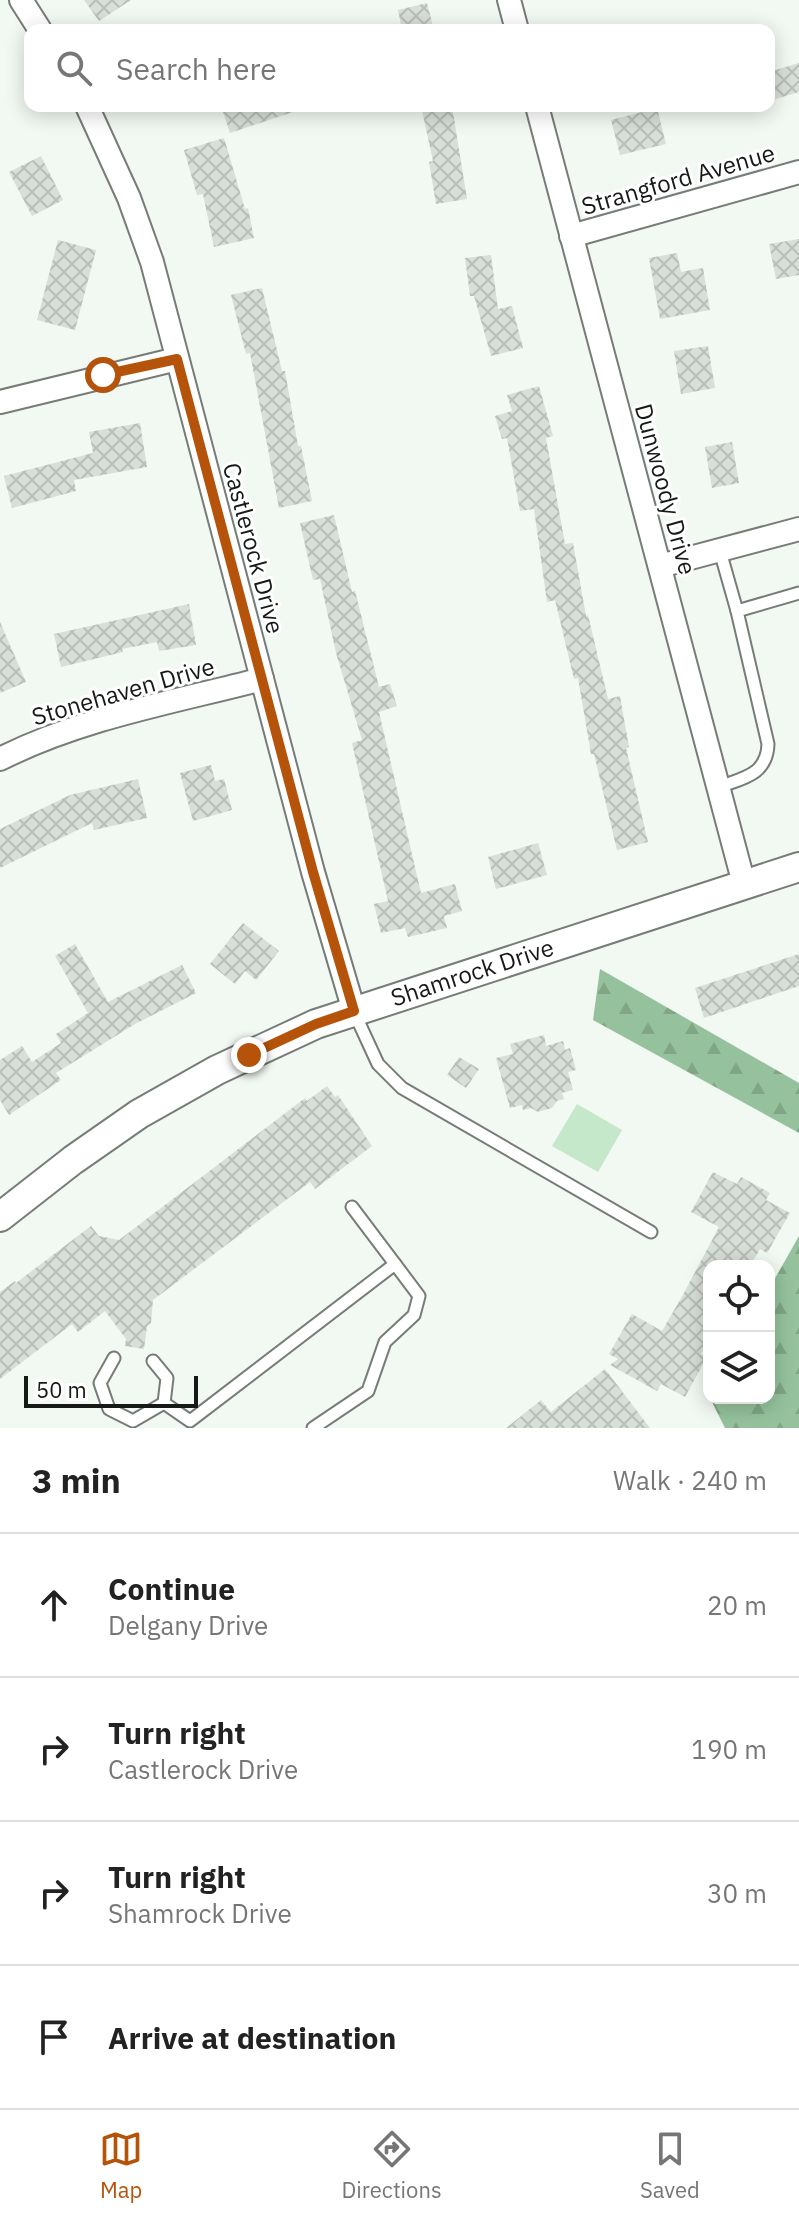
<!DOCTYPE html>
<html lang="en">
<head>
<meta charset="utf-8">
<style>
  body { margin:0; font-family:"IBM Plex Sans",sans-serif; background:#f6f6f6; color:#222 }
  .controls { position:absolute; right:24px; bottom:24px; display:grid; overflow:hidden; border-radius:16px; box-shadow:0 4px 20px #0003 }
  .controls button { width:72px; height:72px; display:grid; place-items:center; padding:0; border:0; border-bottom:2px solid #e0e0e0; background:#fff; color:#222; font:40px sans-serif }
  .scale { position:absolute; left:24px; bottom:20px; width:174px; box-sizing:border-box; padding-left:8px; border:4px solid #161917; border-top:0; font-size:22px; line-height:28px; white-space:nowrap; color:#161917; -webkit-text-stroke:6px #fff; paint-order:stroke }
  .stop { position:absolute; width:24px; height:24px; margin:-18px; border:6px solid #b45309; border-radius:50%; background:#fff }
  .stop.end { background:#b45309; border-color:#fff; box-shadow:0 2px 8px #0008 }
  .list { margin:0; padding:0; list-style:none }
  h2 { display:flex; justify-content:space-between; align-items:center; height:104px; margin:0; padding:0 32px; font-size:34px }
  h2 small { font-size:26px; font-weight:400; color:#767676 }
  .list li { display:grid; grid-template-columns:52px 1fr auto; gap:24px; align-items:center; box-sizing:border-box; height:144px; padding:0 32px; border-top:2px solid #e0e0e0 }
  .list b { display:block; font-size:30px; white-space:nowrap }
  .list p { margin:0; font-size:26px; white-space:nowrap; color:#767676 }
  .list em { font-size:26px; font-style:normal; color:#767676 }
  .icon { flex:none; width:44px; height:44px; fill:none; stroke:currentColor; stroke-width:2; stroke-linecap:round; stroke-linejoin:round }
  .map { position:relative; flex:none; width:799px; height:1428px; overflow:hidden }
  .search { position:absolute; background:#fff; box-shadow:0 4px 20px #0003; left:24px; right:24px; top:24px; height:88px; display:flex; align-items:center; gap:20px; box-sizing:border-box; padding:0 28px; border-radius:16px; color:#767676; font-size:30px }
  .sheet { height:680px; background:#fff }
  nav { display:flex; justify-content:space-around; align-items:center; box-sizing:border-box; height:112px; border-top:2px solid #e0e0e0; background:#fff; font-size:22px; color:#767676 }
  nav a { display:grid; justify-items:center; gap:4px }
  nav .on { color:#b45309 }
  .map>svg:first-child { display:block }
  .forest { fill:url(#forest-firs) }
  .green { fill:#c5e7ca }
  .building { fill:url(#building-cross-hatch) }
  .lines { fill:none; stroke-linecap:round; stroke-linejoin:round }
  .service-casing { stroke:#767c77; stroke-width:15 }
  .minor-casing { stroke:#767c77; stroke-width:26 }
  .tertiary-casing { stroke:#767c77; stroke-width:32 }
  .service { stroke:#fff; stroke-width:11 }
  .minor { stroke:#fff; stroke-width:22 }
  .tertiary { stroke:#fff; stroke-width:28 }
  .route { stroke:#b45309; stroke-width:10 }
  .labels { text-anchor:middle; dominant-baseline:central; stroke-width:6; stroke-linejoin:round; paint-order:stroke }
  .street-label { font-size:24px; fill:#161917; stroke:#fff }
</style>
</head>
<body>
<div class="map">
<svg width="799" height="1428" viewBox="0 0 799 1428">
  <defs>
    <pattern id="forest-firs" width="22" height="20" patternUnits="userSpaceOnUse" patternTransform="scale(2)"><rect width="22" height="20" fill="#95c29c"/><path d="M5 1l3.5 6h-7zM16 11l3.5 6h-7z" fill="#80a686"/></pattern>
    <pattern id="building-cross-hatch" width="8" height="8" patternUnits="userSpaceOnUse" patternTransform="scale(2)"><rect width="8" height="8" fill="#d8ded8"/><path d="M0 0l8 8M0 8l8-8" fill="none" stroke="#b9beb9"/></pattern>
  </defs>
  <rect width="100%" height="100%" fill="#f2f8f2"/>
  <!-- forest -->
  <g class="forest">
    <polygon points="600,969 799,1083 799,1133 593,1020"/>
    <polygon points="799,1236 799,1428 725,1428 710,1398 769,1398 769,1289"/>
  </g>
  <!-- green -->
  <polygon class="green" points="577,1104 622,1130 598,1172 552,1146"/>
  <!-- building -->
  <g class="building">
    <polygon points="84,0 131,0 99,21"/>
    <polygon points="427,3 434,30 402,30 398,10"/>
    <polygon points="799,63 799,92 769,101 769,72"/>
    <polygon points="221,106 299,106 299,110 230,133"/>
    <polygon points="421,106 452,106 467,199 436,204 429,162 433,161"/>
    <polygon points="657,108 666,144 620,155 611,120"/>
    <polygon points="224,138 245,209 248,208 254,238 214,247 203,194 197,195 184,150"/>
    <polygon points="41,156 63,200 32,216 9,172"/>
    <polygon points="799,239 799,275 776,279 769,244"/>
    <polygon points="58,240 96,250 75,330 37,320"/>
    <polygon points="677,253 681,272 703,268 710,310 660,319 649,258"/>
    <polygon points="491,255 498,309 512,306 523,348 491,356 474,296 470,296 465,258"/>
    <polygon points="262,288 282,371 285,371 298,446 301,446 312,501 279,508 250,353 246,354 231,295"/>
    <polygon points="708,346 715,388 681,394 674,351"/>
    <polygon points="539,386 553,436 546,438 565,544 573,543 586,616 588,615 608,699 620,696 629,747 626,748 648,842 617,850 594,754 591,754 578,678 574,679 555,600 547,602 534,509 520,511 507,438 502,439 495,416 512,411 507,395"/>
    <polygon points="140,423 147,467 74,480 76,491 12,508 4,476 93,453 89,432"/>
    <polygon points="732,442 739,483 712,488 705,447"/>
    <polygon points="334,515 352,592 355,591 379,687 390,684 397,706 379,712 421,893 455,884 462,911 444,916 447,928 408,937 405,928 381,933 374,904 388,901 352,743 362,740 336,653 320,579 313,580 300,523"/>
    <polygon points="189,604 196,645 159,651 157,642 122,649 123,652 61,667 54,634"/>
    <polygon points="0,622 26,682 0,693"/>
    <polygon points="211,765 215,781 224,779 232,810 193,821 180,773"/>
    <polygon points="138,779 147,818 94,830 92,823 0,868 0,829 70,795"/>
    <polygon points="538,843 547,875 496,889 488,857"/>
    <polygon points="243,923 279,951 256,980 245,971 235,984 210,964"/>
    <polygon points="75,944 108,1002 182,965 196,993 135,1024 56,1073 61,1080 9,1115 0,1100 0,1060 22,1046 32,1062 61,1043 56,1034 88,1013 55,956"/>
    <polygon points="799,954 799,986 704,1018 695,988"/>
    <polygon points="544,1035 546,1046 563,1041 565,1050 570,1048 576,1070 568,1072 573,1090 562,1093 564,1099 557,1101 552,1108 538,1112 531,1108 523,1110 522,1105 510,1108 496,1058 513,1054 510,1044"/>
    <polygon points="459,1057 479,1069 466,1088 447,1075"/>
    <polygon points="327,1086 335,1097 338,1095 372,1146 315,1189 310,1182 153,1300 151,1323 147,1326 144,1349 125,1346 126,1339 105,1311 78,1332 72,1324 0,1379 0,1292 15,1281 16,1283 91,1226 99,1236 119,1240 305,1098 307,1101"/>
    <polygon points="713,1172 737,1184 741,1177 770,1193 766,1200 790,1213 767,1253 760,1249 750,1266 709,1266 709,1340 701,1354 707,1357 685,1397 661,1384 657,1391 610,1365 618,1359 609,1354 632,1314 662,1331 684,1293 719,1227 691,1212"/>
    <polygon points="605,1369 650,1428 506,1428 541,1400 551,1412"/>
  </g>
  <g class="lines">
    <defs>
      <g id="service">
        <polyline points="720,551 737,611"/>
        <path d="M719 787C743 778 767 775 768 744L737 611 799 593"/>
        <polyline points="354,1012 378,1064 402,1088 651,1232"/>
        <polyline points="352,1207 395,1264"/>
        <polyline points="114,1358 100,1383 109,1409 133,1421 164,1403 167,1378 153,1361"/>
        <polyline points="164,1403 190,1421 395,1264 419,1296 414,1315 385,1342 368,1391 313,1428"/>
      </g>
      <g id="minor">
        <polyline points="21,0 40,30"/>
        <polyline points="509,0 517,30"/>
        <polyline points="87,106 129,198 152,262 313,872 354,1011"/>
        <polyline points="537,106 744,884"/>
        <polyline points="571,236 799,172"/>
        <polyline points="0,402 177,359"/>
        <polyline points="660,566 799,529"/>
        <path d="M0 759C81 718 174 702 262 679"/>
      </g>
      <polyline id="tertiary" points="0,1217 73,1160 139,1114 217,1070 316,1024 799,867"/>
    </defs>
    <!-- service casing -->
    <use href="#service" class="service-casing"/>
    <!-- minor casing -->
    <use href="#minor" class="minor-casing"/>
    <!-- tertiary casing -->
    <use href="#tertiary" class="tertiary-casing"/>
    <!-- service -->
    <use href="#service" class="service"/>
    <!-- minor -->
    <use href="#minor" class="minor"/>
    <!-- tertiary -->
    <use href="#tertiary" class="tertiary"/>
  </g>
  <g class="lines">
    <!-- route -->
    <polyline class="route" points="103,375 177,359 313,872 354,1011 316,1024 249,1055"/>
  </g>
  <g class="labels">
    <!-- street labels -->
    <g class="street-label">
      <text transform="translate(678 179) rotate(-16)">Strangford Avenue</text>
      <text transform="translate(666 489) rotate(75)">Dunwoody Drive</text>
      <text transform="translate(254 548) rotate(75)">Castlerock Drive</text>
      <text transform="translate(123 691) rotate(-16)">Stonehaven Drive</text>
      <text transform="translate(472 972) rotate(-18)">Shamrock Drive</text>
    </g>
  </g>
</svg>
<div class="controls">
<button><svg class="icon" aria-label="locate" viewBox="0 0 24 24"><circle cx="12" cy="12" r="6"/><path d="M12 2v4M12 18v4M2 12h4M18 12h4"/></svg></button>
<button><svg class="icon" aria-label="layers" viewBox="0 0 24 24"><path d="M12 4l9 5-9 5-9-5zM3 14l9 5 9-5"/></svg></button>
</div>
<div class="scale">50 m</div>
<div class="stop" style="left:103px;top:375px"></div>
<div class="stop end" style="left:249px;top:1055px"></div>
<div class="search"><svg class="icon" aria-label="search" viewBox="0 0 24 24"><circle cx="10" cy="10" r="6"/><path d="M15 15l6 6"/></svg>Search here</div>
</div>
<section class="sheet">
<h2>3 min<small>Walk · 240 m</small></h2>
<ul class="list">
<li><svg class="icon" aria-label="ahead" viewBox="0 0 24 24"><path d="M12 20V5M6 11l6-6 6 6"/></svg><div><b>Continue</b><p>Delgany Drive</p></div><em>20 m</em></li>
<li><svg class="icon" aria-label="right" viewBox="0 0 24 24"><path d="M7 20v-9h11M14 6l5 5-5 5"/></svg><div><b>Turn right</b><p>Castlerock Drive</p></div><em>190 m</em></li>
<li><svg class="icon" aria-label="right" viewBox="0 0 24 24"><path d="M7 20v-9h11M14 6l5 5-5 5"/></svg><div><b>Turn right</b><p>Shamrock Drive</p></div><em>30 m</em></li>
<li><svg class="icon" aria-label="arrive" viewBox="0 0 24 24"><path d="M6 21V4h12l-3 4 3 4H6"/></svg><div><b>Arrive at destination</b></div></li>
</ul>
</section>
<nav>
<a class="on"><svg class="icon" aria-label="map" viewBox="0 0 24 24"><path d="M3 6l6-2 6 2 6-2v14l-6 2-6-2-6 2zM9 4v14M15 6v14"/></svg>Map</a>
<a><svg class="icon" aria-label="directions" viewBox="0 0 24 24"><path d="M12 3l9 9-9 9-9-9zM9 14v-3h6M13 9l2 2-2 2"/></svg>Directions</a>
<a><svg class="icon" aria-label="saved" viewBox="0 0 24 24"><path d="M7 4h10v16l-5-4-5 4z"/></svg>Saved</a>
</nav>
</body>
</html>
